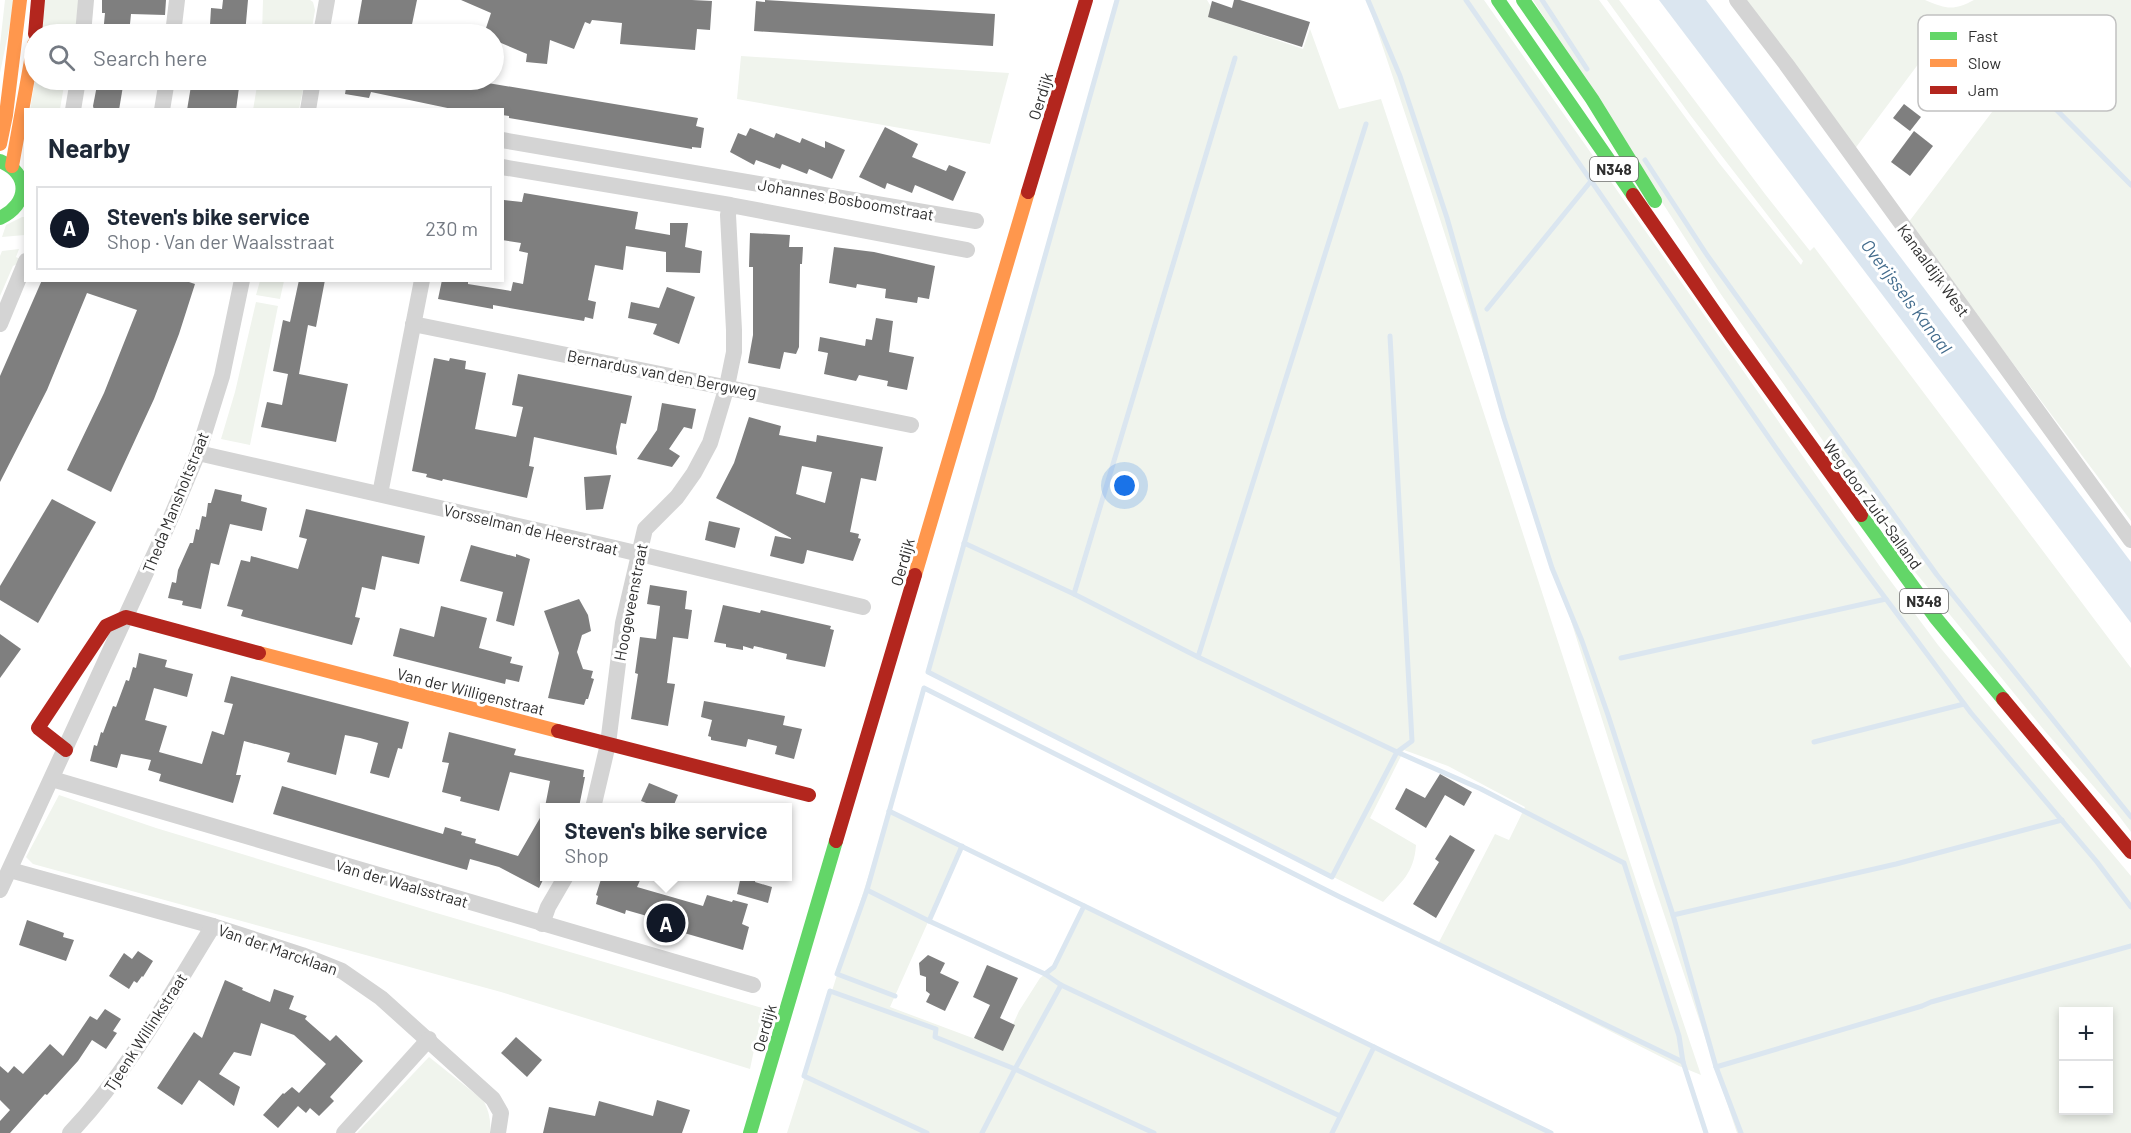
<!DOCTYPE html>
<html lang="en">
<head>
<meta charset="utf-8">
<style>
  body { margin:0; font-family:Barlow,sans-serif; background:#f6f6f7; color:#1f2937 }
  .controls { position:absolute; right:18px; bottom:18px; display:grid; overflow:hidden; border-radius:0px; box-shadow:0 3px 9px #0003 }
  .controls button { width:54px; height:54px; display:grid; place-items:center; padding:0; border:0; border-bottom:2px solid #e0e1e3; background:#fff; color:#1f2937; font:30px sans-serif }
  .you { position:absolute; left:1125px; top:486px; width:21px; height:21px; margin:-15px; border:4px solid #fff; border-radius:50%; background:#1a73e8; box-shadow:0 0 0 9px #1a73e833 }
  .badge { display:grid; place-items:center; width:39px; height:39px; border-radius:50%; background:#111827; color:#fff; font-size:20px; font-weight:700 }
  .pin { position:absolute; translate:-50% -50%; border:3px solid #fff; box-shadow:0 2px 6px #0006 }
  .popup { position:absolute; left:540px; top:803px; width:252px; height:78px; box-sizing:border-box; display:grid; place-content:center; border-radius:0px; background:#fff; filter:drop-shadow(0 2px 4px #0005); font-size:20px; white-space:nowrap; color:#747a83 }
  .popup b { font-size:22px; color:#1f2937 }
  .popup::after { content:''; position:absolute; left:50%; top:100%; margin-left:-12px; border:12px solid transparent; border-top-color:#fff }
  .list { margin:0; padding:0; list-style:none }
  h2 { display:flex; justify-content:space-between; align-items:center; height:78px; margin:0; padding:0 24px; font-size:26px }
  h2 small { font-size:20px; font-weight:400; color:#747a83 }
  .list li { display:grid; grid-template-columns:39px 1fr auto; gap:18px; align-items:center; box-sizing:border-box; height:84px; margin:0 12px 12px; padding:0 12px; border:2px solid #e0e1e3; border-radius:0px }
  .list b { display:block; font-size:22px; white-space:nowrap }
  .list p { margin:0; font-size:20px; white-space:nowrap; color:#747a83 }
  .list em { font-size:20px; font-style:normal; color:#747a83 }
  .icon { flex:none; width:33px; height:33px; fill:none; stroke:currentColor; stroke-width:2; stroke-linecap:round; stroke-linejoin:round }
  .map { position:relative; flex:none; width:2131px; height:1133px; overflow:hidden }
  .search { position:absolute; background:#fff; box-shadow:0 3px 9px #0003; left:24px; top:24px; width:480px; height:66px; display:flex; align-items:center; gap:15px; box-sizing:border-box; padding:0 21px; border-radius:33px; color:#747a83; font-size:22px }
  .panel { position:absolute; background:#fff; box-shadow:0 3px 9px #0003; left:24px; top:108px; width:480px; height:174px; border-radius:0px }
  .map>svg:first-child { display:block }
  .green { fill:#f0f4ed; fill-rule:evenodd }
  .water { fill:#dbe6f0 }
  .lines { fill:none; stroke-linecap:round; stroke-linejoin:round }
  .stream { stroke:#dbe6f0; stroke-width:5 }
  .building { fill:#7f7f7f; fill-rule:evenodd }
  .street { stroke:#d4d4d4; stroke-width:16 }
  .fast { stroke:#63d668; stroke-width:14 }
  .slow { stroke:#ff974d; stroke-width:14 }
  .jam { stroke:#b3261e; stroke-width:14 }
  .labels { text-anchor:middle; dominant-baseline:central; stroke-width:6; stroke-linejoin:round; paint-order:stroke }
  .shield { fill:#fff; stroke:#6d6d6d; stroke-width:1.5 }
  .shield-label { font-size:15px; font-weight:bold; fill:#2f2f2f }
  .street-label { font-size:16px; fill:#2f2f2f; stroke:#fff }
  .water-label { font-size:18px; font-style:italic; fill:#426b8c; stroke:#fff }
  .key { fill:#fff; stroke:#c1c1c1; stroke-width:1.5 }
  .key-label { font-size:16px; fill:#2f2f2f }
</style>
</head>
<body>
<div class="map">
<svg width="2131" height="1133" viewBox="0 0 2131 1133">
  <rect width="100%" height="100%" fill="#fff"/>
  <!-- green -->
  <g class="green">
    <polygon points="5,0 15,0 0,73 0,45"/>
    <polygon points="44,0 79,0 77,34 41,34"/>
    <polygon points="263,0 310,0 313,2 315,10 311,34 262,34"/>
    <path d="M1117 0H1207L1215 13 1227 23 1303 49 1310 29 1339 109 1381 99C1489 424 1591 750 1701 1075L1679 1066 1438 944 1495 834 1509 840 1525 807 1448 766 1404 750 1370 818 1416 845C1414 874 1401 882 1383 902L928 672Z"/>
    <path d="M1367 0H1484L1881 568 1938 645 2131 876V1133H1737L1654 884 1555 570 1552 568 1430 188ZM2064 1012H2108V1110H2064Z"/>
    <polygon points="1533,0 1599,0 1719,163 1801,265 1803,261 1690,115 1607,0 1619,0 1765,194 1810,251 1814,247 2131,668 2131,832 2116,812 2044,730 1911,567 1720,293"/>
    <path d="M1741 0H1925C1947 9 1953 11 1974 0H2131V521L1908 223 2020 75 1955 15 1854 150Z"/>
    <polygon points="741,56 1009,73 990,144 737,99"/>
    <polygon points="35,80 65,80 60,109 30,110"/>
    <polygon points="258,80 305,80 299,109 253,110"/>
    <polygon points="22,217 25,217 25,235 2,237 6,225"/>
    <polygon points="19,249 16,257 20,259 19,263 13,266 0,296 0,256 2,251"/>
    <polygon points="260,281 284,281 280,299 256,295"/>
    <polygon points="256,302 278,306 250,445 221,439 235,392"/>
    <polygon points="59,795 156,828 433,912 769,1010 754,1050 750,1069 501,992 33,864 26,857"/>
    <polygon points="889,811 962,846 890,1007 1002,1049 1019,1011 1040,978 1054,967 1084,906 1551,1133 787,1133"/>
    <path d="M429 1057 483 1100C489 1111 491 1120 490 1133H357Z"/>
  </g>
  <!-- water -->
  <polygon class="water" points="1659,0 1706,0 2131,562 2131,623"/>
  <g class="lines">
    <!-- stream -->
    <g class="stream">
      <polyline points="1117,0 928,672 1332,877 1397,752 1481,789 1624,863 1679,1036 1683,1062"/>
      <polyline points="1368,0 1400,76 1417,127 1447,218 1504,418 1552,568 1582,641 1608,715 1673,915 1716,1067 1741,1133"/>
      <polyline points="1466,0 1785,461 1845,544 1971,713 2097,862 2131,907"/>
      <polyline points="1542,0 1587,69"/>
      <polyline points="2022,75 2131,185"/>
      <polyline points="1645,160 1707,255 1937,575 2131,817"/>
      <polyline points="1487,309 1591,181"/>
      <polyline points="964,543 1074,594 1198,657 1397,752 1412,741 1390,336"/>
      <polyline points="1074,594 1235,58"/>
      <polyline points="1198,657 1366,124"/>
      <polyline points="1621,658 1886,599"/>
      <polyline points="1814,742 1964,704"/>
      <polyline points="889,811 1374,1047 1332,1133"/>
      <polyline points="867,890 929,921 962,846"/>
      <polyline points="1673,915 1896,864 2062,820"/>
      <polyline points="929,921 1045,974 1054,967 1084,906"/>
      <polyline points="1045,974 1061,985 1340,1116"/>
      <polyline points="1061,985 1015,1069 1154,1133"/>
      <polyline points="895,996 837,974 867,890 924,688 1340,897 1683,1062 1706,1133"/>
      <polyline points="1374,1047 1551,1133"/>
      <polyline points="1716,1067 1922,1006 1931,1002 2131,946"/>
      <polyline points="927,1133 804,1076 830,991 936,1029 935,1037 1015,1069 982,1133"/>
    </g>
  </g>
  <!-- building -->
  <g class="building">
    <polygon points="102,0 166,0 165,15 131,14 129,34 103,34 105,13 102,13"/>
    <polygon points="223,0 248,0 245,34 221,34 221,26 210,25 211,8 222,9"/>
    <polygon points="362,0 417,0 410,34 356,34"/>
    <polygon points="461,0 692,0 712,1 710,30 697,29 695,50 620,44 622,23 592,20 590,24 585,22 574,49 550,40 547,64 526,62 527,54 494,40 494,34 484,34 491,13"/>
    <polygon points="765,0 995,14 993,46 754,31 756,1 765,2"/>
    <polygon points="1234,0 1240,0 1310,22 1302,47 1208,17 1212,1 1232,8"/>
    <polygon points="98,80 124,80 119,110 94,110 93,106"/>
    <polygon points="192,80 240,80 236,110 187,110"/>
    <polygon points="342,80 470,80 698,118 696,126 704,128 701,148 692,147 692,149 509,118 509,116 502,115 502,110 457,110 371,92 369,98 345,94 346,88 342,87"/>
    <polygon points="1904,104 1921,117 1910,131 1893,118"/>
    <polygon points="885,127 918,144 912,157 946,171 949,165 966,172 953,201 915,185 912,193 887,183 885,189 859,177"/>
    <polygon points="750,128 774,138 776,133 800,143 802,138 825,148 825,141 845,150 832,179 809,169 807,174 782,164 780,169 756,160 754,165 730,152 738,133 746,136"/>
    <polygon points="1914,131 1933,146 1910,176 1891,162"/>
    <polygon points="524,193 638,212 635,229 670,235 670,223 688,223 685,247 702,251 700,273 666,272 666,252 626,246 623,270 595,265 588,300 596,302 593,319 585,317 584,321 493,305 493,309 438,299 442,280 468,280 468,284 511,291 513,282 523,284 528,253 519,251 521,243 502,240 502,211 504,200 522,202"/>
    <polygon points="750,233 790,235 789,247 803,247 802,264 800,264 799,347 796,354 784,352 780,369 748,363 753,335 753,267 749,267"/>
    <polygon points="834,247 874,252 935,266 929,299 918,297 917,303 885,298 886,289 857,284 856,288 829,283"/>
    <polygon points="42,280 183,280 195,284 179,334 154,399 111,492 67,470 104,393 137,310 87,293 47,390 0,482 0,376"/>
    <polygon points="299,280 325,280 316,327 308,325 299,374 348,384 336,442 261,427 267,402 282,405 288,374 273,371 283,320 290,322"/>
    <polygon points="667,287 695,297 679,344 653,334 657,324 628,318 631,302 659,308"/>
    <polygon points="876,318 893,321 889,352 914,357 907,390 887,386 888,381 859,375 856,381 824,374 828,353 818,351 820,337 865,346 866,339 872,340"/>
    <polygon points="434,358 449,361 450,358 466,361 465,369 486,373 475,429 516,437 523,407 512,405 518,374 632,396 626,424 621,423 616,447 617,455 534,437 529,466 534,467 527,498 443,479 442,481 426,477 427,474 412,471"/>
    <polygon points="662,403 696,409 692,429 684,427 669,449 680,456 672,467 637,459 657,430"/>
    <path d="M749 417 781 426 779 435 816 442 817 435 883 447 876 481 861 478 850 532 859 534 858 538 861 539 853 561 807 550 804 563 802 564 770 556 775 536 791 539V538L716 498 734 463ZM802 466 832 472 825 503 796 494Z"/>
    <polygon points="611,475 603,509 586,510 584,477"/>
    <polygon points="215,489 242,495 241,501 267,508 262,531 230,524 219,565 211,563 201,609 182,605 183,601 168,598 172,582 176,583 178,570 190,543 193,543 196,529 199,530 202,516 206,517 208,503 211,503"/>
    <polygon points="52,499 96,522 38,623 0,600 0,586"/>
    <polygon points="306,509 425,536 419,564 382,556 375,590 362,587 355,617 360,618 352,645 241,616 243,610 227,606 241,560 250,562 251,556 298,569 307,539 299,537"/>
    <polygon points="709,521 740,528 735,548 705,540"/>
    <polygon points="471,545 516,557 516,554 530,559 514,626 496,621 503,592 460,581"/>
    <polygon points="650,585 687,591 685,609 692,610 688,639 673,637 667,683 675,684 668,726 631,719 638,674 635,673 640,637 656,639 660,606 647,604"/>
    <polygon points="579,599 588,615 591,631 582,635 577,652 583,669 593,671 591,678 594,679 588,699 586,699 584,705 548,698 559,653 544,611"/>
    <polygon points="723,605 760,613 761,610 831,626 830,629 834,630 825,667 786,659 787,654 771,650 754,646 753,649 743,646 743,650 726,647 726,644 714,642"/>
    <polygon points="441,606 487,618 479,648 512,657 510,663 523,666 519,682 506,679 505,684 393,656 400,628 434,637"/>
    <polygon points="0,634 21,649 0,678"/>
    <polygon points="139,653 167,660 165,667 193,674 187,697 154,688 145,720 167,726 159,752 202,764 212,731 224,735 233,704 224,702 231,676 409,722 402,749 398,748 389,778 370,773 378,743 360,738 345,735 336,775 287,762 290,753 244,741 236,775 241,775 233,803 159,781 161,774 148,770 151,760 121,754 117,768 90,761 94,745 97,746 101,732 103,733 113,706 116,707 126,680 129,681 133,667 136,668"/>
    <polygon points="704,701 785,716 783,725 802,729 794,759 775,754 777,746 748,739 746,747 711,740 711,737 708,736 712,720 701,717"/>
    <polygon points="449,732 516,749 514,755 584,770 583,777 585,777 579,807 545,807 550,781 510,772 499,811 460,801 461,797 442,792 449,763 442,762"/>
    <polygon points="1440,774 1472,792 1464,806 1445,795 1426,828 1395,809 1406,788 1425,798"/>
    <polygon points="649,783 678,795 673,807 657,807 641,801"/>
    <polygon points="282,786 443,834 445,827 462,832 461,835 476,839 475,843 518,856 544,811 544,878 539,888 499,867 470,859 467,870 273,814"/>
    <polygon points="1450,835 1475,850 1436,918 1413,904 1439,862 1435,859"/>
    <polygon points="602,876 642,876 637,887 703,906 707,895 732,902 733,900 748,904 742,924 749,927 743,950 660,926 661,920 626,910 625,914 596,904 598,896 596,895"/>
    <polygon points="741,876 756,876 755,882 772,887 768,903 737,894"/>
    <polygon points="27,920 64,933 63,937 74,940 66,961 19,945"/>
    <polygon points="138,951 153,961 143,977 142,976 137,983 134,981 129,989 109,976 124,953 132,959"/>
    <polygon points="928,955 945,963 940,973 959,982 945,1011 926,1002 930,994 926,991 926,977 920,975 919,963"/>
    <polygon points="987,965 1018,978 1000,1018 1015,1025 1003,1051 974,1038 990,1005 973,997"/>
    <polygon points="225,980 243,988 242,990 270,1002 274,989 294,996 289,1009 307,1016 305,1019 330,1041 336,1035 363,1061 330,1097 334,1101 319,1116 310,1108 306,1113 298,1106 278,1128 263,1115 283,1093 284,1094 292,1087 299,1093 326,1064 294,1035 261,1023 251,1056 234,1052 219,1074 240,1087 234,1106 199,1080 182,1105 157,1088 194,1032 202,1038"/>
    <polygon points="105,1009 121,1019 113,1031 117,1033 106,1049 92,1040 78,1061 47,1095 45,1094 10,1133 0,1133 0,1121 10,1110 0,1100 0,1066 8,1073 14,1066 23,1074 50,1044 63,1056 90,1016 97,1020"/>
    <polygon points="516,1037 542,1060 527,1077 501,1053"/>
    <polygon points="657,1100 690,1110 682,1133 543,1133 549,1107 595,1116 599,1101 653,1116"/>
  </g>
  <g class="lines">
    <!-- street -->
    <g class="street">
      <polyline points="1737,0 1786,64 2131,540"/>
      <polyline points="83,34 86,0"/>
      <polyline points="173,34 177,0"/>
      <polyline points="321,34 327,0"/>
      <polyline points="73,110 78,80"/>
      <polyline points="162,110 167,80"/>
      <polyline points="308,110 313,80"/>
      <polyline points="502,140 976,221"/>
      <polyline points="502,167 730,205 967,250"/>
      <polyline points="0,324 26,261"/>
      <polyline points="413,324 911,425"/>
      <polyline points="198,453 602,545 863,607"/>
      <polyline points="380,494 422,280"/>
      <polyline points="52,779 753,985"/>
      <polyline points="593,808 608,744 623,623 645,529 677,497 694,473 710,443 727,386 734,352 734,330 728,215 730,205"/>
      <polyline points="10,870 213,926 302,955 342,971 381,998 493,1099 501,1113 498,1133"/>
      <polyline points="0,890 166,529 198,453 222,376 242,280"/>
      <polyline points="542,924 548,907 566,876"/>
      <path d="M70 1133C128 1072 169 997 213 926"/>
      <polyline points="344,1133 429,1039"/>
    </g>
    <!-- fast -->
    <g class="fast">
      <polyline points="1498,0 1633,195"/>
      <polyline points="1523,0 1592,99 1655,201"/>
      <path d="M0 161C31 174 29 204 0 218"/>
      <polyline points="1861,515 1935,617 2003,699"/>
      <polyline points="750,1133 836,841"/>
    </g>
    <!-- slow -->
    <g class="slow">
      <polyline points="0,144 6,115 20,0"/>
      <polyline points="12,166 34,44"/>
      <polyline points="915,575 1028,192"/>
      <polyline points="259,653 558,731"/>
    </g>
    <!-- jam -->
    <g class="jam">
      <polyline points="35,34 38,0"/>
      <polyline points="1028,192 1086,0"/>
      <polyline points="1633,195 1732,337 1861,515"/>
      <polyline points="2003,699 2131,852"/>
      <polyline points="558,731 809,795"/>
      <polyline points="66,750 38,728 106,626 126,617 259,653"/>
      <polyline points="836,841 915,575"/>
    </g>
  </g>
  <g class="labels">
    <!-- shield labels -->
    <g class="shield">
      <rect x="1590" y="157" width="48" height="24" rx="4.5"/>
      <rect x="1900" y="589" width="48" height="24" rx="4.5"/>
    </g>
    <g class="shield-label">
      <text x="1614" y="169">N348</text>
      <text x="1924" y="601">N348</text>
    </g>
    <!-- street labels -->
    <g class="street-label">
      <text transform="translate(1040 96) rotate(-73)">Oerdijk</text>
      <text transform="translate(846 199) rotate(10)">Johannes Bosboomstraat</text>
      <text transform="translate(1934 270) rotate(54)">Kanaaldijk West</text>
      <text transform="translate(662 373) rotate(11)">Bernardus van den Bergweg</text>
      <text transform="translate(175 502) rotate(-68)">Theda Mansholtstraat</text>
      <text transform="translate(1873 504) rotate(54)">Weg door Zuid-Salland</text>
      <text transform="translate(531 529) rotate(13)">Vorsselman de Heerstraat</text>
      <text transform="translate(902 562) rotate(-74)">Oerdijk</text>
      <text transform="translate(630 602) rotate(-79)">Hoogeveenstraat</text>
      <text transform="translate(471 691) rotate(14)">Van der Willigenstraat</text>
      <text transform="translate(402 883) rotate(16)">Van der Waalsstraat</text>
      <text transform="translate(278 949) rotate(19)">Van der Marcklaan</text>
      <text transform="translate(764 1028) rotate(-74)">Oerdijk</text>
      <text transform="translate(145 1032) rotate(-57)">Tjeenk Willinkstraat</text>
    </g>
    <!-- water labels -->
    <g class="water-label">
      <text transform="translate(1907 296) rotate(53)">Overijssels Kanaal</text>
    </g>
  </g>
  <!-- legend -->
  <rect x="1918" y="15" width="198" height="96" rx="9" class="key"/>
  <rect x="1930" y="32" width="27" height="8" fill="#63d668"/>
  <rect x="1930" y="59" width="27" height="8" fill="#ff974d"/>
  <rect x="1930" y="86" width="27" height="8" fill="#b3261e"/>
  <g class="key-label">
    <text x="1968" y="42">Fast</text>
    <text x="1968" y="69">Slow</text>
    <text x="1968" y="96">Jam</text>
  </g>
</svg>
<div class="controls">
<button>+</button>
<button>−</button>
</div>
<div class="you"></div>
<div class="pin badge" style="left:666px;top:923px">A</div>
<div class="popup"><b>Steven's bike service</b>Shop</div>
<div class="search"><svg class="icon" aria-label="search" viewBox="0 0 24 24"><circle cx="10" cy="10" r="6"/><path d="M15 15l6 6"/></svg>Search here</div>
<section class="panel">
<h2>Nearby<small></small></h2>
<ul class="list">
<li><span class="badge">A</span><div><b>Steven's bike service</b><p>Shop · Van der Waalsstraat</p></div><em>230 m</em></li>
</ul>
</section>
</div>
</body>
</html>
